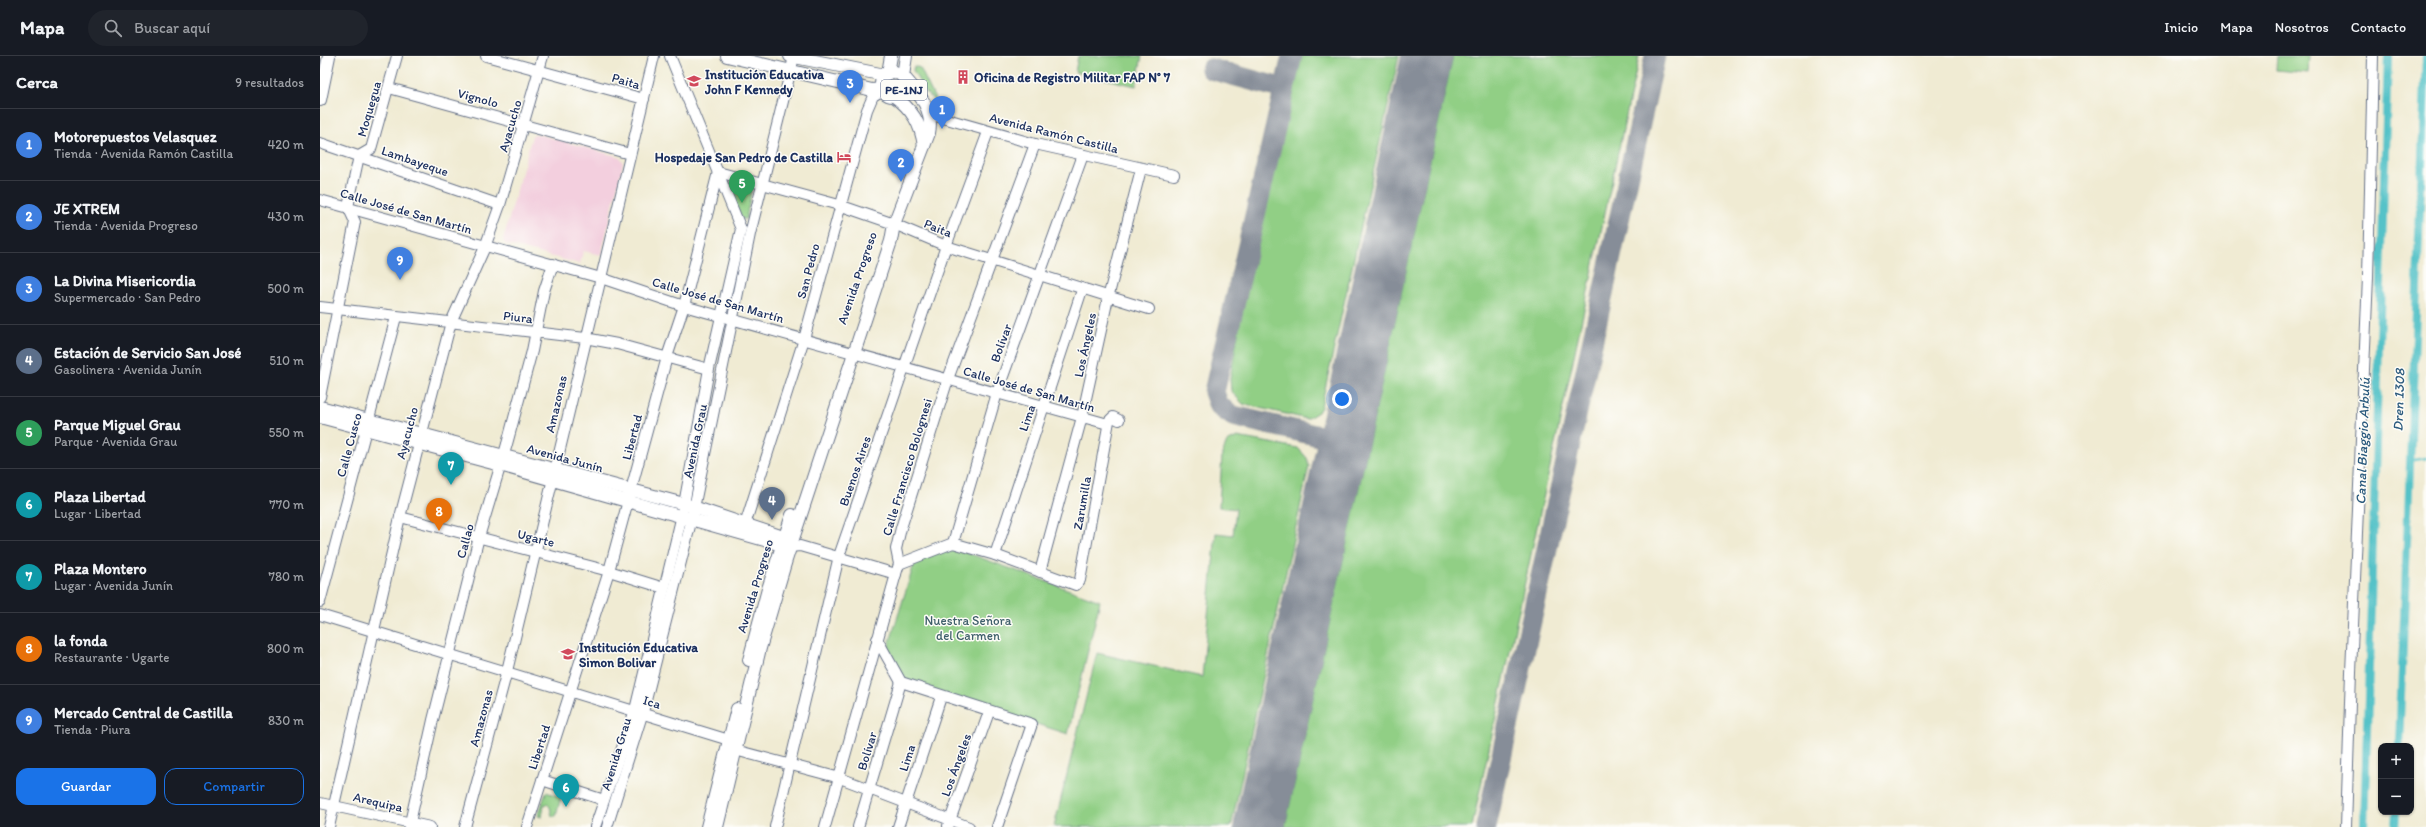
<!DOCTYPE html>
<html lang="es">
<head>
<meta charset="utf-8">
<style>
  body { margin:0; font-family:Itim,sans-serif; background:#20242c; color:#f1f3f6 }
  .controls { position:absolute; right:12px; bottom:12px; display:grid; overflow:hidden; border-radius:8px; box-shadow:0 1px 3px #0004 }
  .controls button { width:36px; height:36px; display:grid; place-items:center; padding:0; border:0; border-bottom:1px solid #363941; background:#171b24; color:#f1f3f6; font:20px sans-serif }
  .you { position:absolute; left:1022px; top:343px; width:14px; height:14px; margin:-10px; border:3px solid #fff; border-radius:50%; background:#1a73e8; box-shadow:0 0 0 6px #1a73e833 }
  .badge { display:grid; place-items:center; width:26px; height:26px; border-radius:50%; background:#1a73e8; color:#fff; font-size:13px; font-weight:700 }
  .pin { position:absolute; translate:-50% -33px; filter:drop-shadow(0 1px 2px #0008) }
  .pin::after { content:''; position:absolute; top:21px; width:14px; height:12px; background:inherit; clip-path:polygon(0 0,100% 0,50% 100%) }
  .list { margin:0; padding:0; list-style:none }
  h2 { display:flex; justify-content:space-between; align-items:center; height:52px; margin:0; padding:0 16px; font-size:17px }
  h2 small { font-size:13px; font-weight:400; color:#9ea1a6 }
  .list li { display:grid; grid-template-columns:26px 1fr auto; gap:12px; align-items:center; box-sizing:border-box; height:72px; padding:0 16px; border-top:1px solid #363941 }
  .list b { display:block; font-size:15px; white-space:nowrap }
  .list p { margin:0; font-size:13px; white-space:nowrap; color:#9ea1a6 }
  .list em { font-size:13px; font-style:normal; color:#9ea1a6 }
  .actions { display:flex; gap:8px; padding:12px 16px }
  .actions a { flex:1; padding:9px 0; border:1px solid #1a73e8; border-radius:12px; text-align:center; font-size:14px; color:#1a73e8 }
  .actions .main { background:#1a73e8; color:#fff }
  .icon { flex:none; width:22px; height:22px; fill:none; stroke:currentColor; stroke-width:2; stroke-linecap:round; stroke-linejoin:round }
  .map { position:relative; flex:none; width:2106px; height:771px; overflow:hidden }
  header { display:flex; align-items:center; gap:24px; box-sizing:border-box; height:56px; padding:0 20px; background:#171b24; border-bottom:1px solid #363941 }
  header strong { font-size:19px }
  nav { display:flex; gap:22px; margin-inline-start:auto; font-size:14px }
  .search { width:280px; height:36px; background:#20242c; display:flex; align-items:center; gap:10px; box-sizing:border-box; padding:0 14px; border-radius:22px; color:#9ea1a6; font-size:15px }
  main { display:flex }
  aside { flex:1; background:#171b24 }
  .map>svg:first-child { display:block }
  .built { fill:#f3cfde }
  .green { fill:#91cf85; stroke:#567f72 }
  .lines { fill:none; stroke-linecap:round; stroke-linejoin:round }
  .stream { stroke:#54c2c8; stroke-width:2.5 }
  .canal { stroke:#54c2c8; stroke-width:8 }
  .taxiway { stroke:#868d98; stroke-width:21 }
  .runway { stroke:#868d98; stroke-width:51 }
  .minor-casing { stroke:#667187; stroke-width:12 }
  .major-casing { stroke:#667187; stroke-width:14 }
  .minor { stroke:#fff; stroke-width:10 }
  .major { stroke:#fff; stroke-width:12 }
  .labels { text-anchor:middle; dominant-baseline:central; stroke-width:3; stroke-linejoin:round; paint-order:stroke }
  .shield { fill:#fdfcf7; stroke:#5f6c8c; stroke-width:1 }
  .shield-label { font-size:12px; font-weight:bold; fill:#1b2f5e }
  .poi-label { font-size:13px; font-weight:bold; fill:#1b2f5e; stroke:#fdfcf7; text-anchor:start }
  .street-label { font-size:13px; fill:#1b2f5e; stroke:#fdfcf7 }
  .park-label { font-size:13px; fill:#3e5f6a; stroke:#fdfcf7 }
  .water-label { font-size:14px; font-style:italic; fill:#2c5b7e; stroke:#fdfcf7 }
</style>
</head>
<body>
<header>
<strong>Mapa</strong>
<div class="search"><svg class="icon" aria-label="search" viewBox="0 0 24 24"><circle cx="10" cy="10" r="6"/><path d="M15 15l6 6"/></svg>Buscar aquí</div>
<nav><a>Inicio</a><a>Mapa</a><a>Nosotros</a><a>Contacto</a></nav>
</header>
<main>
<aside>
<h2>Cerca<small>9 resultados</small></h2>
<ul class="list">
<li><span class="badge" style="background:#3f7fe0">1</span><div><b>Motorepuestos Velasquez</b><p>Tienda · Avenida Ramón Castilla</p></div><em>420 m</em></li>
<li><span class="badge" style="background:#3f7fe0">2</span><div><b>JE XTREM</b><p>Tienda · Avenida Progreso</p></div><em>430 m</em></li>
<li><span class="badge" style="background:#3f7fe0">3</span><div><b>La Divina Misericordia</b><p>Supermercado · San Pedro</p></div><em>500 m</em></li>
<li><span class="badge" style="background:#5c6f8a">4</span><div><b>Estación de Servicio San José</b><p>Gasolinera · Avenida Junín</p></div><em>510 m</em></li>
<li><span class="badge" style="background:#2e9e5b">5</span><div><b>Parque Miguel Grau</b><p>Parque · Avenida Grau</p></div><em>550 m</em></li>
<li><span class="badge" style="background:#0f9aa8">6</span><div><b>Plaza Libertad</b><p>Lugar · Libertad</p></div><em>770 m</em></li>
<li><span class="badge" style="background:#0f9aa8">7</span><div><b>Plaza Montero</b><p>Lugar · Avenida Junín</p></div><em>780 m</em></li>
<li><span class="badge" style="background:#e8710a">8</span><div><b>la fonda</b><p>Restaurante · Ugarte</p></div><em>800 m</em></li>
<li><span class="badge" style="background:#3f7fe0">9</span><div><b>Mercado Central de Castilla</b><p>Tienda · Piura</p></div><em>830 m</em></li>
</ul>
<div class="actions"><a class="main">Guardar</a><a>Compartir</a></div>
</aside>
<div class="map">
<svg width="2106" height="771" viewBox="0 0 2106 771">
  <rect width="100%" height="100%" fill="#fdfcf7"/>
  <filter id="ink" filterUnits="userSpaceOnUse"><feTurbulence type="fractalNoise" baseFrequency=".025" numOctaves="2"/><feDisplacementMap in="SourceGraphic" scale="8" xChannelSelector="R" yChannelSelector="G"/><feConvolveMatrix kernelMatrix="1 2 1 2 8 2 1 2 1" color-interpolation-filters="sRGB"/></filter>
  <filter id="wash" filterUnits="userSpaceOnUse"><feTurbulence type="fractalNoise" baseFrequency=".012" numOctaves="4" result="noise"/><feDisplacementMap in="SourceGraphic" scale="16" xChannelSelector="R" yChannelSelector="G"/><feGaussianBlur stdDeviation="0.9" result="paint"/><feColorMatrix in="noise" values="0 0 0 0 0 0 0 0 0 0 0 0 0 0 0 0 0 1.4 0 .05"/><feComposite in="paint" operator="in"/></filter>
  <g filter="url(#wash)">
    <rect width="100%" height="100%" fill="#f0ebd3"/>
    <!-- built -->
    <polygon class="built" points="217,78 300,101 303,107 281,199 263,195 260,208 185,188 183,184 212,80"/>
    <!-- green -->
    <g class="green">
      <polygon points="758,0 822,0 816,30 755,16"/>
      <polygon points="981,0 1079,0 1001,351 998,356 987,363 923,348 911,335 910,323 921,260"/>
      <polygon points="1133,0 1319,0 1152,771 965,771"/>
      <polygon points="1957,0 1989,0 1988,17 1956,14"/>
      <polygon points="594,10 600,12 617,47 604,35 593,14"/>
      <polygon points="406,126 432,132 426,163 421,163"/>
      <polygon points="917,381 978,392 987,402 989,410 911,771 734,771 777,597 882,621 896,477 913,479 916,453 899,451 902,398 907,386"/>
      <polygon points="631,491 780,545 748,678 585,626 568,592 595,505"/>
      <polygon points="226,736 241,741 236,760 232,760 230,751 227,748 224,749 222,761 218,760"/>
    </g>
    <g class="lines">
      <!-- stream -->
      <polyline class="stream" points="2089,405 2106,402"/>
      <!-- canal -->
      <g class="canal">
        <polyline points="2079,690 2106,0"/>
        <polyline points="2044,771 2068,0"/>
        <polyline points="2076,771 2077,756"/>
      </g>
      <!-- taxiway -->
      <g class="taxiway">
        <polyline points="972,0 894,336 899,350 913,360 999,380 1013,378 1026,370"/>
        <polyline points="891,13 964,33"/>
        <polyline points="999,380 1011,388 1018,407"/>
        <polyline points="1166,771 1335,0"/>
      </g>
      <!-- runway -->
      <polyline class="runway" points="939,771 1107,0"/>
    </g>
  </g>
  <g filter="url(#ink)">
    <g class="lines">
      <defs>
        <g id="minor">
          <polyline points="166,0 324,43"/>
          <polyline points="69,32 310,98"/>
          <polyline points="609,58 715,88 854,119"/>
          <polyline points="0,87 180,149"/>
          <polyline points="398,116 519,149 574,168 626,190 829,253"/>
          <polyline points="0,144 281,222 364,250 788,368"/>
          <polyline points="0,251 265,282 297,288 389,313"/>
          <polyline points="0,341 35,166 28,151 39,100 51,93 77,0"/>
          <polyline points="80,461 289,515 344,532"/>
          <polyline points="423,475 484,283 547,54 553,40 563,34"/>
          <polyline points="633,487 677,337 763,99"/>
          <polyline points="470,491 480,490 576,518"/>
          <polyline points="675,499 762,234"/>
          <polyline points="579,508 633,487 675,499 756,529 760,524 789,365 793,361 799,364"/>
          <polyline points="720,516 762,361 788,242 821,113"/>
          <polyline points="0,546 76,261"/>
          <polyline points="0,559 409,684 415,694 520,722 649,771"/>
          <polyline points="557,583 581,626 712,668 677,771"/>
          <polyline points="222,724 284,744"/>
          <polyline points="0,747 110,771"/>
          <polyline points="628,770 669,656"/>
          <polyline points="9,771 80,461 131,266 165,191 180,149 223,0"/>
          <polyline points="89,771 113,664 159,481 187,388 212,295 224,235 233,208"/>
          <polyline points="145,771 187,615 334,0"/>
          <polyline points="207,771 289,515 347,301 364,250 398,116"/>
          <polyline points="275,771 315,654 362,459 389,313 421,173 350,0"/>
          <polyline points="287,771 323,656 372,462 430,178 474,1"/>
          <polyline points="455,771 519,500 626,190 668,76"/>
          <polyline points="505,771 576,518 579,508 576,493 581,472 628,323 715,88"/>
          <polyline points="538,771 581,626"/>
          <polyline points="578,771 621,641"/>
          <polyline points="2026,771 2031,616 2048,221 2053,0"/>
        </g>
        <g id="major">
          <polyline points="407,0 552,34 562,33"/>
          <polyline points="470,0 565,19"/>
          <circle cx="573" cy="28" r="12"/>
          <polyline points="568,17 571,0"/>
          <polyline points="583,20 586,0"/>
          <path d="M574 40C592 53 601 68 604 90"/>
          <polyline points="0,44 9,0"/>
          <polyline points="0,351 364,448 472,484"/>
          <polyline points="0,361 180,409 469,491"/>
          <polyline points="429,604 448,533 472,459"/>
          <polyline points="387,771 417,653"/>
          <path d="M397 771 440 592 466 504 571 185 574 168 609 77C614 53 599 38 584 21"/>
        </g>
      </defs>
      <!-- minor casing -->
      <use href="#minor" class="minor-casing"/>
      <!-- major casing -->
      <use href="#major" class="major-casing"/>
      <!-- minor -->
      <use href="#minor" class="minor"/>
      <!-- major -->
      <use href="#major" class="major"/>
    </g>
  </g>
  <!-- icons -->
  <defs>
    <symbol id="building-bare" viewBox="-9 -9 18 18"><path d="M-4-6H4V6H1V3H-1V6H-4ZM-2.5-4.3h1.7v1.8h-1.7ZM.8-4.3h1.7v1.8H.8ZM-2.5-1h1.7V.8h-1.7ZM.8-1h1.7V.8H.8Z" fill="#d1495b" stroke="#fdfcf7" stroke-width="2.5" paint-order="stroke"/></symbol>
    <symbol id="school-bare" viewBox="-9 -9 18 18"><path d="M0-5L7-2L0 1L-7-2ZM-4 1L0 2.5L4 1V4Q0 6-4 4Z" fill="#d1495b" stroke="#fdfcf7" stroke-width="2.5" paint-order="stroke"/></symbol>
    <symbol id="hotel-bare" viewBox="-9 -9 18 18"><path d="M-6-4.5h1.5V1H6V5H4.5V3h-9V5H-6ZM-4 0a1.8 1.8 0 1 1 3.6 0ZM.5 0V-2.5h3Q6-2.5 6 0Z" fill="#d1495b" stroke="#fdfcf7" stroke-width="2.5" paint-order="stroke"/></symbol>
  </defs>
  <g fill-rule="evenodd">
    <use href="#building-bare" x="633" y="11" width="20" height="20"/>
    <use href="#school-bare" x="364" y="15" width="20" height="20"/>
    <use href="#hotel-bare" x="514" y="91" width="20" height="20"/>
    <use href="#school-bare" x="238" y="588" width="20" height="20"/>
  </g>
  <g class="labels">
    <!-- shield labels -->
    <rect class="shield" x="561" y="24" width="46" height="20" rx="3"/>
    <g class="shield-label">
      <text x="584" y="34">PE-1NJ</text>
    </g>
    <!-- poi labels -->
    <g class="poi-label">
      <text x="385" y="18">Institución Educativa<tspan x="385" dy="15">John F Kennedy</tspan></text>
      <text x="654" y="21">Oficina de Registro Militar FAP N° 7</text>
      <text x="513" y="101" text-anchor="end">Hospedaje San Pedro de Castilla</text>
      <text x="259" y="591">Institución Educativa<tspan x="259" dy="15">Simon Bolivar</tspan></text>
    </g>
    <!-- street labels -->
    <g class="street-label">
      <text transform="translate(306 25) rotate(16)">Paita</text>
      <text transform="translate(158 42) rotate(15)">Vignolo</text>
      <text transform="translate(49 53) rotate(-74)">Moquegua</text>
      <text transform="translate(190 70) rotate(-74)">Ayacucho</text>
      <text transform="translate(734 77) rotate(14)">Avenida Ramón Castilla</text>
      <text transform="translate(95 105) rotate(19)">Lambayeque</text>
      <text transform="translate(86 155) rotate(16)">Calle José de San Martín</text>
      <text transform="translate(618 172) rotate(22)">Paita</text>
      <text transform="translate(488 215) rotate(-75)">San Pedro</text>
      <text transform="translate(537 222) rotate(-71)">Avenida Progreso</text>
      <text transform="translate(398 244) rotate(16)">Calle José de San Martín</text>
      <text transform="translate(198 261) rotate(7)">Piura</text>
      <text transform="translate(681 287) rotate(-70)">Bolívar</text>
      <text transform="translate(765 289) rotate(-78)">Los Ángeles</text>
      <text transform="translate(709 333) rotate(16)">Calle José de San Martín</text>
      <text transform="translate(236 348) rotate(-77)">Amazonas</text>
      <text transform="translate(707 362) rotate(-71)">Lima</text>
      <text transform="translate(87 377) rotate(-75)">Ayacucho</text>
      <text transform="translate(312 381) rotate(-75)">Libertad</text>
      <text transform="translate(375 385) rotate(-78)">Avenida Grau</text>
      <text transform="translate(29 389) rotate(-75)">Calle Cusco</text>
      <text transform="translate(245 402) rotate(15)">Avenida Junín</text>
      <text transform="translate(587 411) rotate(-73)">Calle Francisco Bolognesi</text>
      <text transform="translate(535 415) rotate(-71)">Buenos Aires</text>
      <text transform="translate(762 447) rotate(-80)">Zarumilla</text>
      <text transform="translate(216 482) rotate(14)">Ugarte</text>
      <text transform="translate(145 485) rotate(-75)">Callao</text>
      <text transform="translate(435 530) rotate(-73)">Avenida Progreso</text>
      <text transform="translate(332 646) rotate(17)">Ica</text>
      <text transform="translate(161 662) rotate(-75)">Amazonas</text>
      <text transform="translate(219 691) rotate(-72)">Libertad</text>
      <text transform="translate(547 695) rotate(-73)">Bolívar</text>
      <text transform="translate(296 698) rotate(-73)">Avenida Grau</text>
      <text transform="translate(587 702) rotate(-72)">Lima</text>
      <text transform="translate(636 709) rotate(-70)">Los Ángeles</text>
      <text transform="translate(58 746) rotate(13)">Arequipa</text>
    </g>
    <!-- park labels -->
    <g class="park-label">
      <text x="648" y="564">Nuestra Señora<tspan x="648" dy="15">del Carmen</tspan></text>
    </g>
    <!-- water labels -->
    <g class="water-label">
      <text transform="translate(2079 344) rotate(-88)">Dren 1308</text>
      <text transform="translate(2043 385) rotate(-88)">Canal Biaggio Arbulú</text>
    </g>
  </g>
</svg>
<div class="controls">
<button>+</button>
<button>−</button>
</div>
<div class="you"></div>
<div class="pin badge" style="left:622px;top:73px;background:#3f7fe0">1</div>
<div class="pin badge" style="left:581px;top:126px;background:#3f7fe0">2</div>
<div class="pin badge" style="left:530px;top:47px;background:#3f7fe0">3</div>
<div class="pin badge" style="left:452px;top:464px;background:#5c6f8a">4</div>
<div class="pin badge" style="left:422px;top:147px;background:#2e9e5b">5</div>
<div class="pin badge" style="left:246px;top:751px;background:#0f9aa8">6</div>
<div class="pin badge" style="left:131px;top:429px;background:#0f9aa8">7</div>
<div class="pin badge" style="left:119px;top:475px;background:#e8710a">8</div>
<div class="pin badge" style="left:80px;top:224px;background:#3f7fe0">9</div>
</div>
</main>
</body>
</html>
